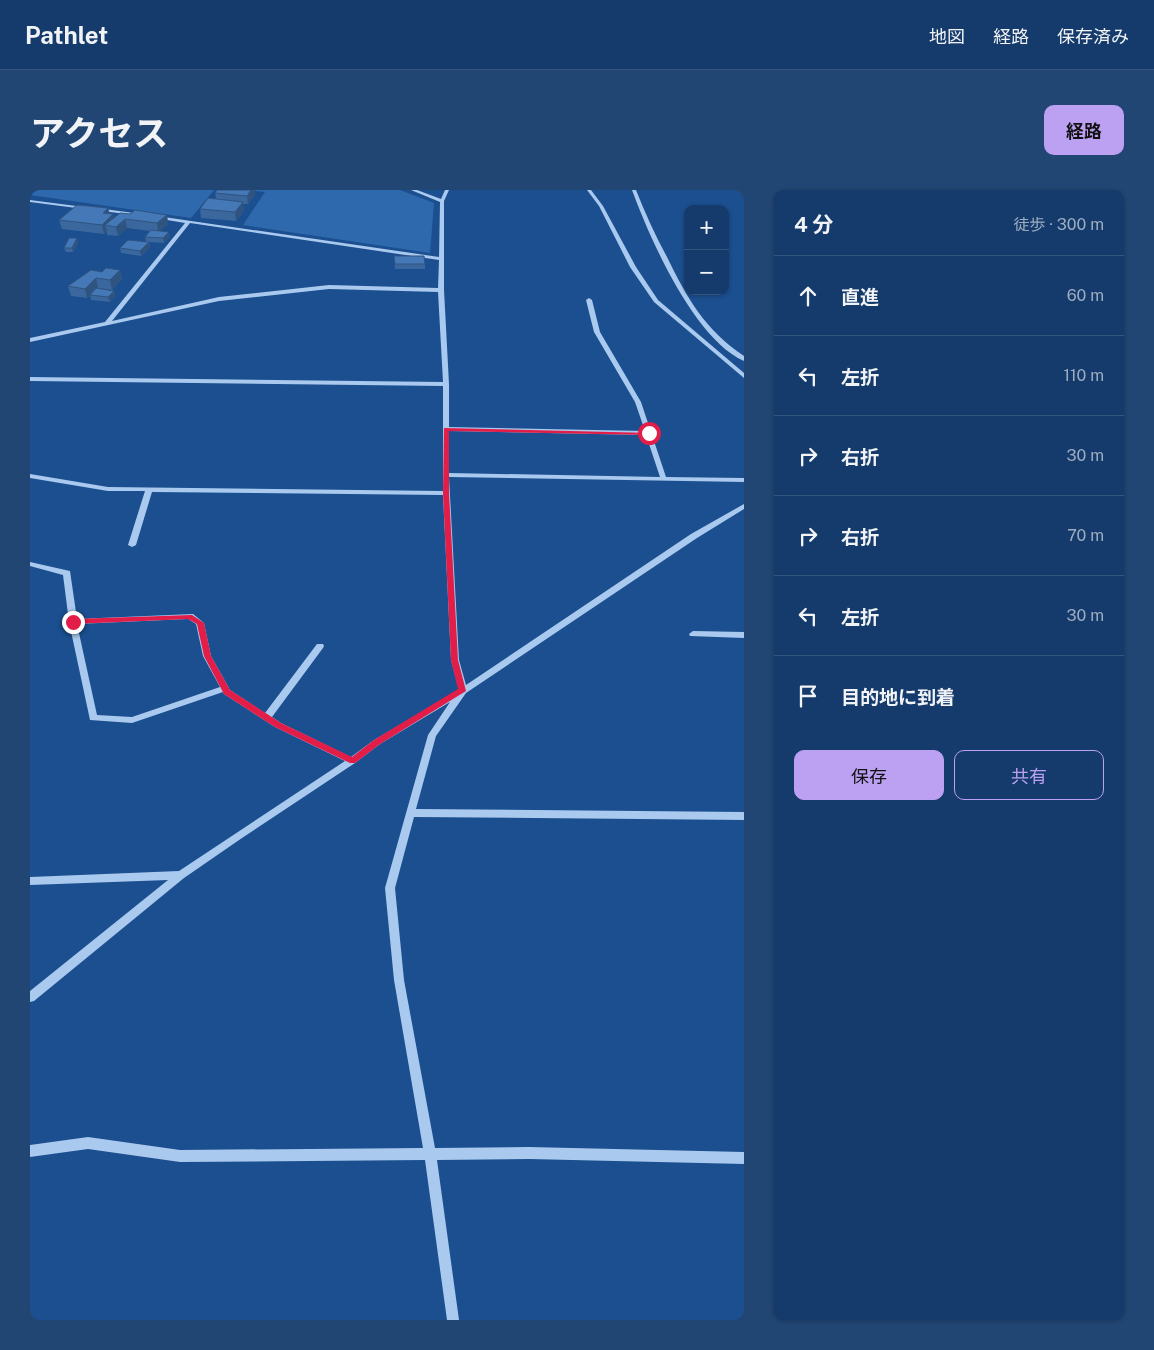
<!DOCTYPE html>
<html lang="ja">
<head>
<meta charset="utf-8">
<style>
  body { margin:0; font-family:"Public Sans","Noto Sans JP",sans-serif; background:#214673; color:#f1f3f6 }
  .controls { position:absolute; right:15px; top:15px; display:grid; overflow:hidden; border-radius:10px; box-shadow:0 1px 4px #0004 }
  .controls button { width:45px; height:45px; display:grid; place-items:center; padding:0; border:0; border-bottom:1px solid #33557e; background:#143b6b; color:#f1f3f6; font:25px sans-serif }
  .stop { position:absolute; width:15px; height:15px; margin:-11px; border:4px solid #e11d48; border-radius:50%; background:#fff }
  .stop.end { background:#e11d48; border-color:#fff; box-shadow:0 1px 5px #0008 }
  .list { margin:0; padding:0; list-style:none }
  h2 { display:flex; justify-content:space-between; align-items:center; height:65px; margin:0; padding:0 20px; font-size:21px }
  h2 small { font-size:16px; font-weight:400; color:#9dadc1 }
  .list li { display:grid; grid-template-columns:32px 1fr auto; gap:15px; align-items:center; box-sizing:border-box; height:80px; padding:0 20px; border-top:1px solid #33557e }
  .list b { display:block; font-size:19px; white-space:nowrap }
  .list em { font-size:16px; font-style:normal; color:#9dadc1 }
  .actions { display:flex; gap:10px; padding:15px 20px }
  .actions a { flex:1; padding:11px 0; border:1px solid #bca0f2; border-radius:10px; text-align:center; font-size:18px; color:#bca0f2 }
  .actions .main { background:#bca0f2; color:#111 }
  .icon { flex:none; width:28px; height:28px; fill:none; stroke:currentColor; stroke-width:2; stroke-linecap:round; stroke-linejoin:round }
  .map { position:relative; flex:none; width:714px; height:1130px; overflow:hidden; border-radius:10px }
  header { display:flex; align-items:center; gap:30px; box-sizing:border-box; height:70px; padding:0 25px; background:#143b6b; border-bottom:1px solid #33557e }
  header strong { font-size:24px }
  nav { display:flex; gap:28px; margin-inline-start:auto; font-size:18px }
  .intro { display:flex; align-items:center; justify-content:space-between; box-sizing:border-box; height:120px; padding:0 30px }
  h1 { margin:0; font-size:35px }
  .button { padding:12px 22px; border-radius:10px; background:#bca0f2; color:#111; font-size:18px; font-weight:700 }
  main { display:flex; gap:30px; padding:0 30px }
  aside { flex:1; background:#143b6b; border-radius:10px; box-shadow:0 1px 4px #0004 }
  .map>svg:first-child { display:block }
  .green { fill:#2e69ad }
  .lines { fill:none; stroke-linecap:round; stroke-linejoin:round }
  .minor { fill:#a9c9ee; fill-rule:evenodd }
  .wall { fill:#3a679d }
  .shaded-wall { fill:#305480 }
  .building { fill:#4478b7; stroke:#305480 }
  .route { fill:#e11d48 }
</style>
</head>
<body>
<header>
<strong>Pathlet</strong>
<nav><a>地図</a><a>経路</a><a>保存済み</a></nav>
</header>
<div class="intro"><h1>アクセス</h1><a class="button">経路</a></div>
<main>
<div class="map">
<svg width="714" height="1130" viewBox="0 0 714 1130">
  <rect width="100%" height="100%" fill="#1b4f8f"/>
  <!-- green -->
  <g class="green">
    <polygon points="0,0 184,0 161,28 0,5"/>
    <polygon points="218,0 370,0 404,13 400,63 213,35 235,2"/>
  </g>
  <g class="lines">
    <!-- minor -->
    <g class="minor">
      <path d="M381 0H387L411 9 415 0H419L414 11V100L419 194V237L615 241 605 212 564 142 556 110 559 108 562 110 570 142 611 212 636 287 714 288V292L419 287 429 470 436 495 661 344 714 314V319L667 348 436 503 406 546 386 619 714 622V630L384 627 365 698 374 790 405 958 499 957 714 962V974L499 969 407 970 429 1130H417L395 970 150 972 58 959 0 967V955L58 947 150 960 393 958 364 790 355 698 398 545 420 512 350 554 325 573 212 648 154 688 4 811 0 812V801L138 690 0 695V687L149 681 315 571 245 537 194 504 193 502 102 533 60 530 39 432 33 385 0 376V372L40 381 47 429 163 424 174 433 181 466 200 500 235 523 287 454H293L294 456 293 458 242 527 251 533 321 567 344 550 429 500 421 470 413 305 122 302 106 355 102 357 98 355 115 301H78L0 288V284L78 297 413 301V196L0 191V187L413 192 408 102 299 99 189 111 0 152V148L75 132 155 33 125 28V26H127L409 67 410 12ZM160 33 409 70 408 98 299 95 189 107 82 131ZM419 241 616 245 630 287 419 283ZM158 429 166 434 173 466 190 497 102 527 67 525 47 434Z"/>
      <polygon points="557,0 561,0 573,16 606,77 628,110 714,183 714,188 624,112 600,77 569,16"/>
      <path d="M602 0H606C615 23 625 45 637 67 657 108 675 140 714 166V171C664 149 620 49 602 0Z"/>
      <polygon points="0,10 54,17 56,18 54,19 0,12"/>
      <polygon points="67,18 111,24 113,25 111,26 65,20 65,19"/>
      <polygon points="663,441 714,442 714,448 660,446 659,444"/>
    </g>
  </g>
  <!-- wall -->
  <g class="wall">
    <polygon points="187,0 225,0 225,4 218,14 213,14 214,21 206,31 171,28 170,19 186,9 185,3"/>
    <polygon points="78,18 80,24 83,24 84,28 100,24 137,25 138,34 130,41 140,46 134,53 116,52 115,47 120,41 97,38 88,46 77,45 77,41 74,44 32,39 29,30"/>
    <polygon points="119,52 120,57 111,66 91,63 90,58"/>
    <polygon points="48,53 43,62 36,62 34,58"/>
    <polygon points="364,66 395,74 395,79 365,79"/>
    <polygon points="90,80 92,89 82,100 68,98 67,98 84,101 85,106 80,112 61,110 60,106 57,108 41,106 38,96 72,82"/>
  </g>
  <!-- shaded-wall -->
  <g class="shaded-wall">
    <polygon points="221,0 225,0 225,4 218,14 217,6"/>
    <polygon points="213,12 214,21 206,31 205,22"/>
    <polygon points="78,18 80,27 83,24 85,33 75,35 77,41 74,44 72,35 73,23"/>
    <polygon points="137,25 138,34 128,43 127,33"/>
    <polygon points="95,29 97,38 88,46 86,37"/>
    <polygon points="139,42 140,46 134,53 133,48"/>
    <polygon points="47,48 48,53 43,62 42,58"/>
    <polygon points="119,52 120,57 111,66 110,61"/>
    <polygon points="90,80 92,89 82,100 80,90"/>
    <polygon points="66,88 68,98 61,105 60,105 60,106 57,108 55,99"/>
    <polygon points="84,101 85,106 80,112 78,107"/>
  </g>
  <!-- building -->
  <g class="building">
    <polygon points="187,0 221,0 217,6 185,3"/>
    <polygon points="178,8 213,12 205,22 170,19"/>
    <polygon points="47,15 78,18 73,23 83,24 72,35 29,30"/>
    <polygon points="105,20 137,25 127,33 95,29 86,37 75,35 90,23 100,24"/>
    <polygon points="121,40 139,42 133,48 115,47"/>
    <polygon points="39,48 47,48 42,58 34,58"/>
    <polygon points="98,50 119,52 110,61 90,58"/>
    <polygon points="364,66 394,66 395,74 365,74"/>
    <polygon points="76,78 90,80 80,90 66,88 55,99 38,96 61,80 72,82"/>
    <polygon points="66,98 84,101 78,107 60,105"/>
  </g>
  <!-- route -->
  <polygon class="route" points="414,238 622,243 619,245 419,241 419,303 428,470 436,501 350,554 325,573 320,573 245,537 194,504 174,466 167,434 158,429 43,434 39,432 43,429 162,425 174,433 181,466 200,500 251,533 322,567 344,550 428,499 421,470 413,303"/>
</svg>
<div class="controls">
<button>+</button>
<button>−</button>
</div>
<div class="stop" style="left:619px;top:243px"></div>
<div class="stop end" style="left:43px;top:432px"></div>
</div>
<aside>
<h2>4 分<small>徒歩 · 300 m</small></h2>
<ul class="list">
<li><svg class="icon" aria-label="ahead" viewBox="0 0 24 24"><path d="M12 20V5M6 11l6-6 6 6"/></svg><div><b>直進</b></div><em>60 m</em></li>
<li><svg class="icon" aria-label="left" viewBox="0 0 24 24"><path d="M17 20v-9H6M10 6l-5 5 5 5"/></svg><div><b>左折</b></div><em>110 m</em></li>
<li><svg class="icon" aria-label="right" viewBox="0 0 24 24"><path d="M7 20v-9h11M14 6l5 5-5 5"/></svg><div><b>右折</b></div><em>30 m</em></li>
<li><svg class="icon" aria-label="right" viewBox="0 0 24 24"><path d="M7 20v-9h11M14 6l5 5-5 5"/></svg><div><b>右折</b></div><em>70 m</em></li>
<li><svg class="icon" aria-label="left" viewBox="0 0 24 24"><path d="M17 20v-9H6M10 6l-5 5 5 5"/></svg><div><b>左折</b></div><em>30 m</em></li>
<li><svg class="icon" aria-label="arrive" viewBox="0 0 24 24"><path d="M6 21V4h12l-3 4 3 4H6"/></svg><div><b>目的地に到着</b></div></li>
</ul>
<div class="actions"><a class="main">保存</a><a>共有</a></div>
</aside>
</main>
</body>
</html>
